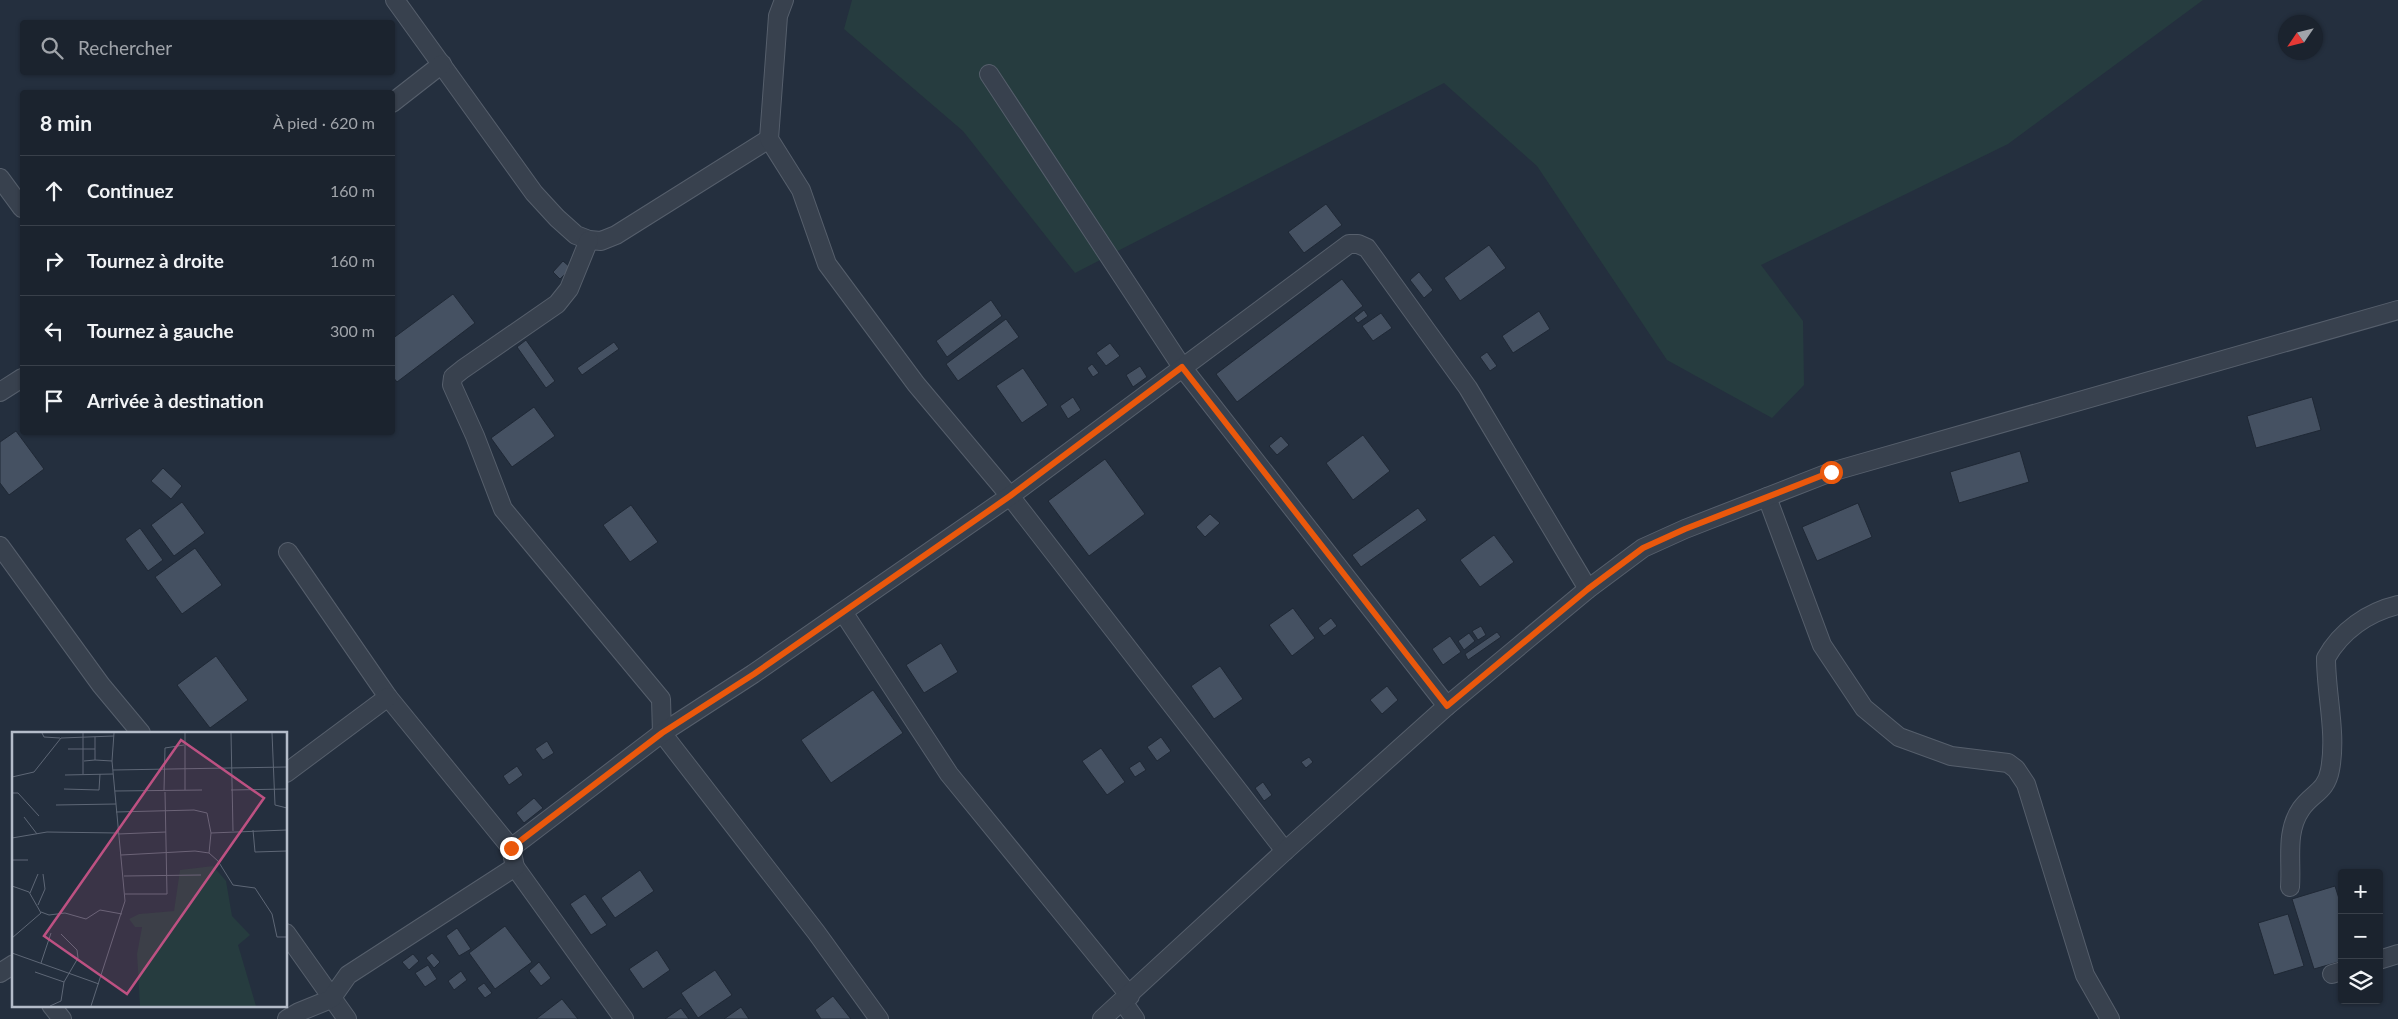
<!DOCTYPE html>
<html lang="fr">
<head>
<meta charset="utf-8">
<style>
  body { margin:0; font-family:Lato,sans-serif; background:#282f3a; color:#f1f3f6 }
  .controls { position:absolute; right:15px; bottom:15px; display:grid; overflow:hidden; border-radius:5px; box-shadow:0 1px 4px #0004 }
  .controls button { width:45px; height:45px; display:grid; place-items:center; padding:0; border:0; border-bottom:1px solid #39404a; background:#1b232e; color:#f1f3f6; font:25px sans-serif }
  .compass { position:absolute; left:2278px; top:15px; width:45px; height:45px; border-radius:50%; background:#1b232e; box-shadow:0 1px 4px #0004; rotate:235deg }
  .stop { position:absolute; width:15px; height:15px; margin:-11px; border:4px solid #ea580c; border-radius:50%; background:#fff }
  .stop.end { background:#ea580c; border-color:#fff; box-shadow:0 1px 5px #0008 }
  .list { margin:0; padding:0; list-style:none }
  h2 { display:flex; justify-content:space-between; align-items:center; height:65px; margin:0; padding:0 20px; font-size:21px }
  h2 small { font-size:16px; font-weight:400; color:#a0a4aa }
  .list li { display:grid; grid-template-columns:32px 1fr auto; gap:15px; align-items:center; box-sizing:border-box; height:70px; padding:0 20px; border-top:1px solid #39404a }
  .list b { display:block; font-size:19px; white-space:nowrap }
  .list em { font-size:16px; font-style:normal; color:#a0a4aa }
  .icon { flex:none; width:28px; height:28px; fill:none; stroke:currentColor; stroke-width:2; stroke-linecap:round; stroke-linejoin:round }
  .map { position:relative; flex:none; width:2398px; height:1019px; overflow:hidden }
  .search { position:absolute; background:#1b232e; box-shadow:0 1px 4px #0004; left:20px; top:20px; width:375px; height:55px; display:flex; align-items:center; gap:12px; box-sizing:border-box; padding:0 18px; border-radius:5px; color:#a0a4aa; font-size:19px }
  .panel { position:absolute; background:#1b232e; box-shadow:0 1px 4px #0004; left:20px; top:90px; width:375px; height:345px; border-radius:5px }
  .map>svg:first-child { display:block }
  .green { fill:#263c3f }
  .building { fill:#455162; stroke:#1f2835 }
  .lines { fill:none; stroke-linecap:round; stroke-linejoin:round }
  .street-casing { stroke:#565f6c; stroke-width:20 }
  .street { stroke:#38414e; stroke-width:18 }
  .route { stroke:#ea580c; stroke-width:6 }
  .inset-road { fill:none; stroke:#5e6776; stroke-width:1 }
  .view { fill:#bd5182; fill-opacity:0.15; stroke:#bd5182; stroke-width:2.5 }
  .inset-edge { fill:none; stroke:#b4bcc9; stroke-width:2.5 }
</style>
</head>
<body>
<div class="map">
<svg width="2398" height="1019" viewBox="0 0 2398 1019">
  <rect width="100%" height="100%" fill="#242f3e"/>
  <!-- green -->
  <polygon class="green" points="852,0 2203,0 2008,144 1761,265 1803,321 1804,385 1772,418 1667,360 1537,166 1444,83 1075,273 963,131 844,29"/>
  <!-- building -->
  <g class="building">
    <polygon points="1326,204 1342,225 1304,253 1288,232"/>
    <polygon points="1489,245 1506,268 1460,301 1444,278"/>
    <polygon points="563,261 571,268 560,279 553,272"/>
    <polygon points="1419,272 1433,290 1424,298 1410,280"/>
    <polygon points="1342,279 1363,306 1237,402 1216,374"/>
    <polygon points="453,294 475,323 397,382 392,376 392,339"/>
    <polygon points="991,300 1002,316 947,357 936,341"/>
    <polygon points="1364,310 1368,316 1358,323 1354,318"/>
    <polygon points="1539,311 1550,329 1513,353 1502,336"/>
    <polygon points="1381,313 1392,328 1373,341 1362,326"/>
    <polygon points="1006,319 1019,337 958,381 946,364"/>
    <polygon points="526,340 555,381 546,388 517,347"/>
    <polygon points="614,342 619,349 582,375 577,368"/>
    <polygon points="1110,343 1120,356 1106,366 1096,353"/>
    <polygon points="1487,352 1497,366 1490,371 1480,357"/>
    <polygon points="1092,364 1099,373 1093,377 1087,368"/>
    <polygon points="1140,366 1147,377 1133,387 1126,375"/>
    <polygon points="1023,368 1048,405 1022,423 996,386"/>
    <polygon points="1073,397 1081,410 1068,419 1060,406"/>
    <polygon points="2312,397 2321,430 2256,448 2247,416"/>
    <polygon points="534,407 555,436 512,467 491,438"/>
    <polygon points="16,431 44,469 9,495 0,483 0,442"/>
    <polygon points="1363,435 1390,471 1353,500 1326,463"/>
    <polygon points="1281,436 1289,445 1277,455 1269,446"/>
    <polygon points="2020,451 2029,482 1959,503 1950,472"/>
    <polygon points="1105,459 1145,514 1089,556 1048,501"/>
    <polygon points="163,468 182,486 171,499 151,481"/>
    <polygon points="182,502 205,533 174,556 151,525"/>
    <polygon points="1858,503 1872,537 1817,561 1802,527"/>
    <polygon points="631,505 658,542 630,562 603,525"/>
    <polygon points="1418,508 1427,520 1361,567 1352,555"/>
    <polygon points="1210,514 1220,523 1205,537 1196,527"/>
    <polygon points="140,528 163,560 148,571 125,539"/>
    <polygon points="1494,535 1514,562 1480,587 1460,560"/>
    <polygon points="195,548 222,585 182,614 155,577"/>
    <polygon points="1293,608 1315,638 1292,656 1269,625"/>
    <polygon points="1331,618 1337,626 1324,636 1318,628"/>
    <polygon points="1481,626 1486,635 1478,640 1472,631"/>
    <polygon points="1497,632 1501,637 1468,660 1465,654"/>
    <polygon points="1469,633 1475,641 1464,650 1458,641"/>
    <polygon points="1450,636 1461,652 1443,665 1432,649"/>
    <polygon points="941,643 958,672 924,693 906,665"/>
    <polygon points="216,656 248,700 210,728 177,685"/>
    <polygon points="1220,666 1243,699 1214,719 1191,686"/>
    <polygon points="1387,686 1398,700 1382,714 1370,700"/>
    <polygon points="873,690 903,733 831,783 801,740"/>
    <polygon points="1161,737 1171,751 1157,761 1147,747"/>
    <polygon points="547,741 554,753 543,760 535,749"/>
    <polygon points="1101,748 1125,782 1107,795 1082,761"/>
    <polygon points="1309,757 1313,762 1306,768 1301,762"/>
    <polygon points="1140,761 1146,770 1135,777 1129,768"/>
    <polygon points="517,766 523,775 509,785 503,776"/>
    <polygon points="1263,782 1272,795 1264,801 1255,788"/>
    <polygon points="534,798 543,808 524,823 516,813"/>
    <polygon points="640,870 654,891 615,918 601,898"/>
    <polygon points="2335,886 2342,908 2342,961 2314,969 2292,899"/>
    <polygon points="585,894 607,925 591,935 570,904"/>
    <polygon points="2288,914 2304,966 2274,975 2258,923"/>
    <polygon points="505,926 532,962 495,989 469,953"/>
    <polygon points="457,928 471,949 459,956 446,936"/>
    <polygon points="657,950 670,970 643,989 629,969"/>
    <polygon points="432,953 440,962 434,968 426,958"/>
    <polygon points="413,954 419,961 409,970 402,962"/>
    <polygon points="539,962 551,978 541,986 529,971"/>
    <polygon points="428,965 437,979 425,987 415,973"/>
    <polygon points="715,970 732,995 698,1018 681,993"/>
    <polygon points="461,971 467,980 454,990 448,981"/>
    <polygon points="484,983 492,993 485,998 477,988"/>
    <polygon points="833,996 851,1019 821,1019 815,1010"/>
    <polygon points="562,999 578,1019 536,1019"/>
    <polygon points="741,1007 749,1019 724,1019"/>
    <polygon points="681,1008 689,1019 665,1019"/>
  </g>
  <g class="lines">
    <defs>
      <g id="street">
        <polyline points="395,0 534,193 557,218 576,235 589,240 601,241 616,235 769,139"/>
        <polyline points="784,0 778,16 769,139 801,190 827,264 916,384 1010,496 1285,851"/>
        <polyline points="989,74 1182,367 1447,706"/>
        <polyline points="392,103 442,64"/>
        <polyline points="0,178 22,208"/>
        <polyline points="589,240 569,289 557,304 463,369 453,377 452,385 475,436 503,509 661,699 662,733 816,932 879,1019"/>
        <polyline points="0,392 22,378"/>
        <polyline points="1767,497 1822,645 1864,708 1899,737 1951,756 2008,763 2016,769 2026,784 2085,975 2110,1019"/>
        <polyline points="0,546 101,685 141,733"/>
        <polyline points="288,552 388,697 511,848 515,867 624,1019"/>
        <polyline points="843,612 949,774 1130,996"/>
        <polyline points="286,773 388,697"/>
        <polyline points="511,848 662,733 753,674 1010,496 1349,244 1358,244 1367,248 1468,388 1588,589"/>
        <path d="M2290 887C2292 861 2285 832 2301 809 2312 793 2326 792 2330 770 2337 733 2326 695 2326 658 2341 631 2368 612 2398 605"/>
        <polyline points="286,933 347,1019"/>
        <polyline points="2379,960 2398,954"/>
        <polyline points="0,973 14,964"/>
        <polyline points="2332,974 2342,971"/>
        <polyline points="1123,1002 1135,1019"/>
        <polyline points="51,1005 62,1019"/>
        <polyline points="287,1019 299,1012 331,999 348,975 515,867"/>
        <polyline points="1102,1019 1285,851 1447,706 1588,589 1643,548 1685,529 1831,472 2398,310"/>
      </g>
    </defs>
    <!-- street casing -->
    <use href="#street" class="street-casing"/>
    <!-- street -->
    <use href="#street" class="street"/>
  </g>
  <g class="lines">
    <!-- route -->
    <polyline class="route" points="511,848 662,733 754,674 1010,496 1182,367 1447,706 1588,589 1643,548 1685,529 1831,472"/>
  </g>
  <!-- overview -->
  <g transform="translate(12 732)">
    <rect width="275" height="275" fill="#242f3e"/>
    <path d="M201 134 214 149 220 184 238 203 226 213 244 274H128L125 222 130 195H123L117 187 127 182 162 179 168 138Z" fill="#263c3f"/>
    <path class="inset-road" d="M30 1 32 5 48 6M173 1V58M219 1 221 99M260 1 263 73 275 76M56 17H83M83 28 100 29M72 29 83 28V5M101 38 275 35M71 42V1M53 43 101 42M0 45 22 40 49 6 102 4M52 57 87 58 88 42M219 58 275 57M103 59 190 58M152 59 153 16 172 13M0 61H6L27 84M44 73 104 72M104 80 182 78 195 81 199 101 197 121M12 85 25 102M241 98 243 120 275 119M199 101 275 98M106 102 154 100M0 106 35 100 106 101M109 123 183 119 197 121 206 129 221 153 243 156 260 182 265 205H275M0 128H16M112 144 189 143M0 154 17 160 29 181 0 206M18 161 26 142M113 162H155L153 60M26 173 33 157 31 142M29 180 37 183 53 181 74 187 88 178 110 182M0 221 87 252M29 231 39 201M23 240 52 250M38 274 49 269 52 250 66 226 65 218 49 202M79 274 113 169 100 29 102 1"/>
    <path class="view" d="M169 8 252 66 115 262 32 204Z"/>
    <rect width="275" height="275" class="inset-edge"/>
  </g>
</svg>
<div class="controls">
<button>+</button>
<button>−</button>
<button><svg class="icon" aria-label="layers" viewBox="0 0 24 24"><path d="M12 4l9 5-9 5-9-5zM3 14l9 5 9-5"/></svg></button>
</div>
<svg class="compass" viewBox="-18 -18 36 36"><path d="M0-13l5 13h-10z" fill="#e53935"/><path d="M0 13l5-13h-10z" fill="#a0a4aa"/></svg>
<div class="stop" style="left:1831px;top:472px"></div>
<div class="stop end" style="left:511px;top:848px"></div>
<div class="search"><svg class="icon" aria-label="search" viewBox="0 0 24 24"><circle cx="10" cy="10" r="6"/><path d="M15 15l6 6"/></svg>Rechercher</div>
<section class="panel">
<h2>8 min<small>À pied · 620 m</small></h2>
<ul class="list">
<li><svg class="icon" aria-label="ahead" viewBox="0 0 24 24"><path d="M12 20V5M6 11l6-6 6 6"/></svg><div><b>Continuez</b></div><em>160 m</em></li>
<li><svg class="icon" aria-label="right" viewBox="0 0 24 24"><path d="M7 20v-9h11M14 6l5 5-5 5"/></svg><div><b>Tournez à droite</b></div><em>160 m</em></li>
<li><svg class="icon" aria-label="left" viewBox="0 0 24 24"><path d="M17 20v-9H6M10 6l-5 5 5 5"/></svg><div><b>Tournez à gauche</b></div><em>300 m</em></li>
<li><svg class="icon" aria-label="arrive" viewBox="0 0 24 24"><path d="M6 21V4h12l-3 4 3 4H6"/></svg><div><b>Arrivée à destination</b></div></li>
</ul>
</section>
</div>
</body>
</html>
